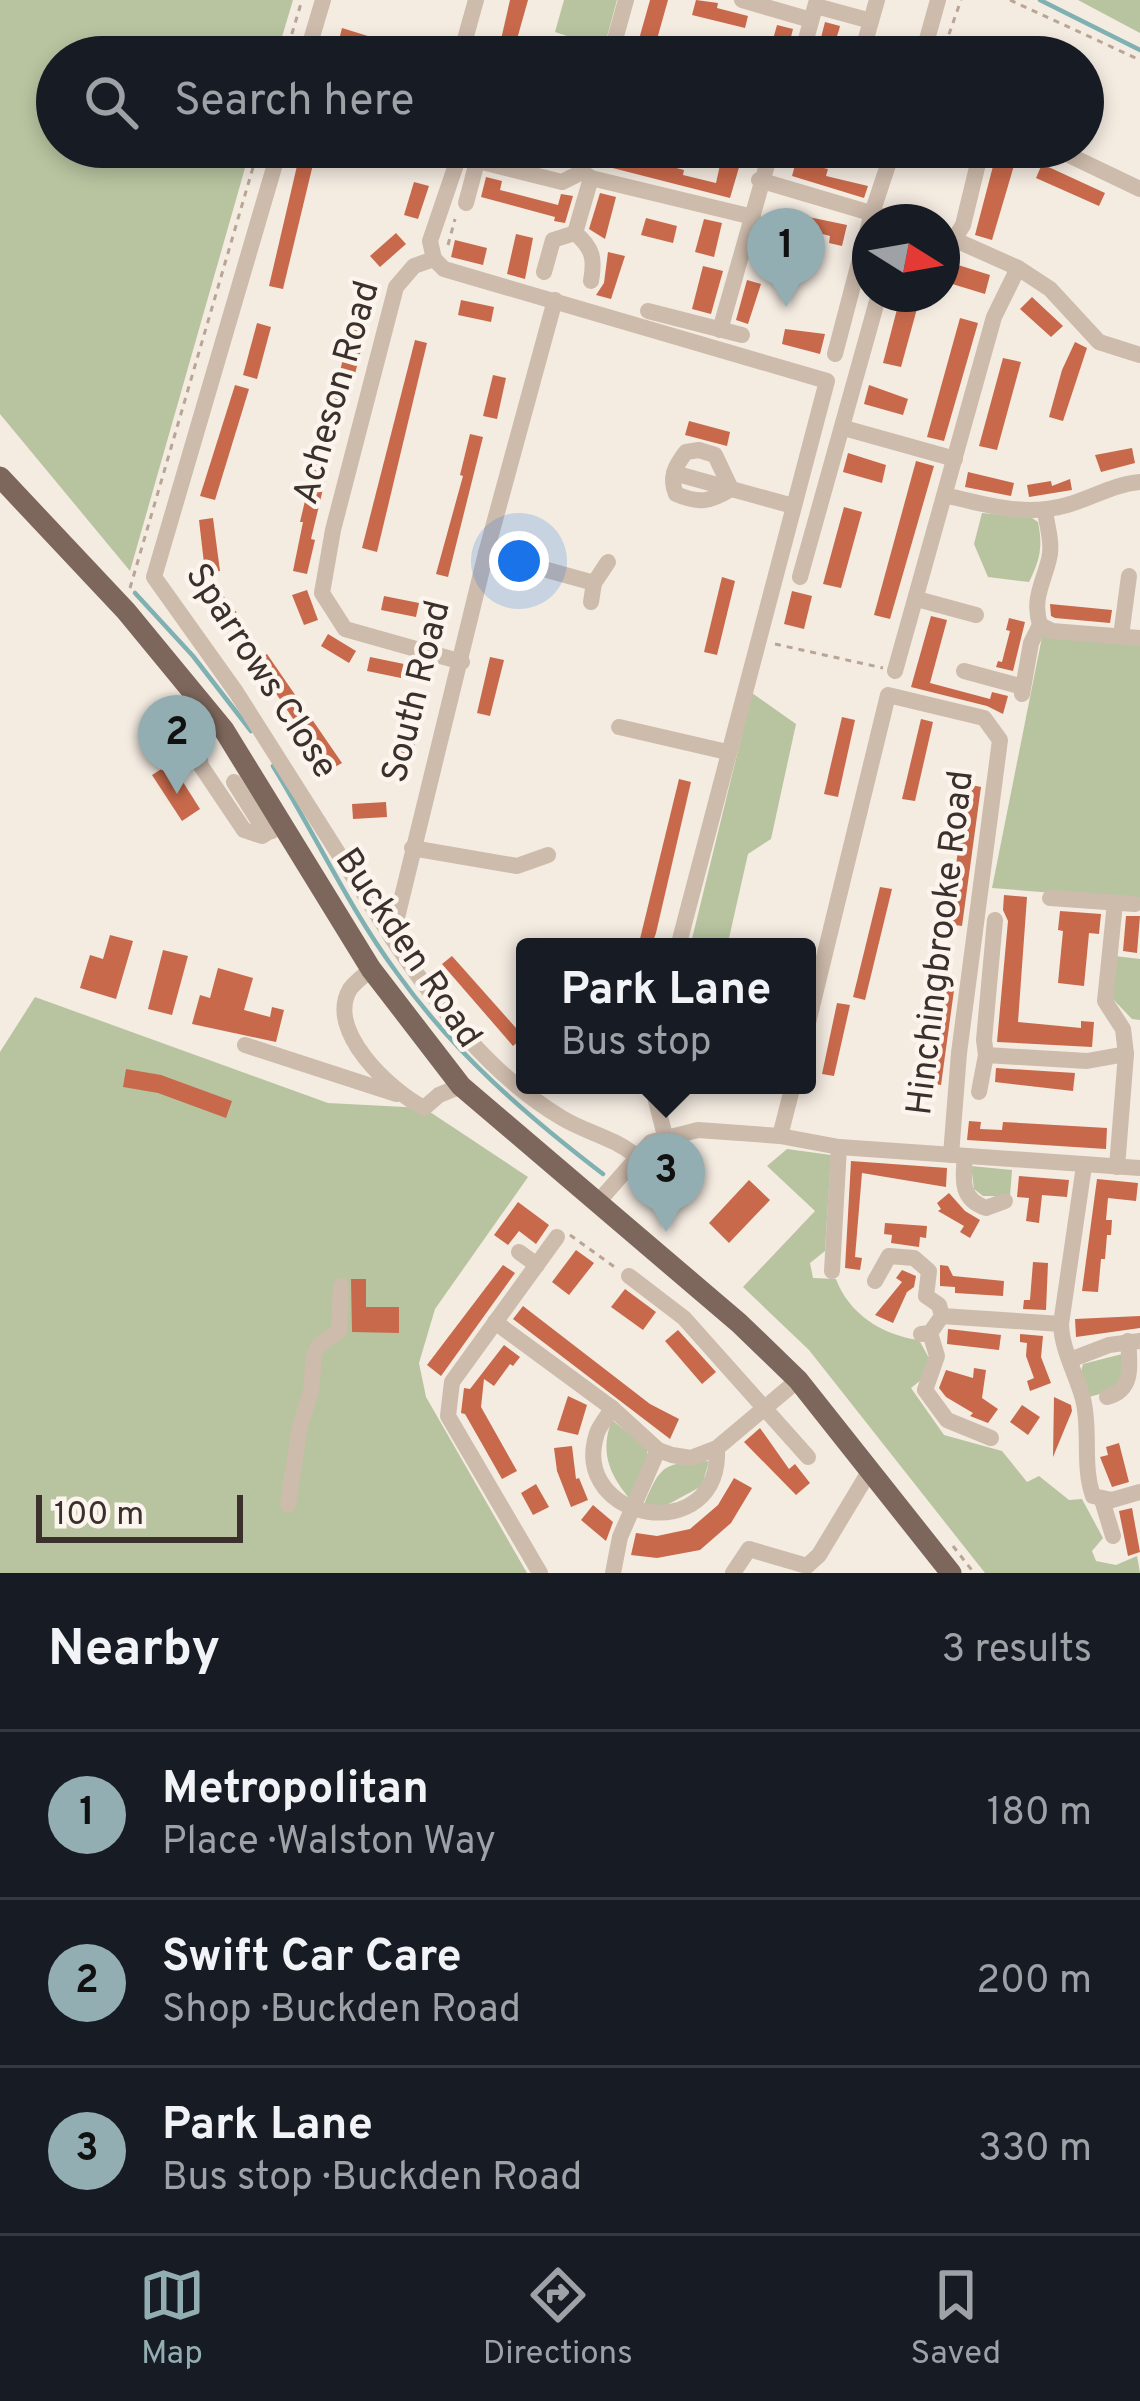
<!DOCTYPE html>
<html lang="en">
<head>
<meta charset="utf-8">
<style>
  body { margin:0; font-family:Overpass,sans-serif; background:#242831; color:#f1f3f6 }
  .compass { position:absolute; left:852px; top:204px; width:108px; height:108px; border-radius:50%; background:#171b24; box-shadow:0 6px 18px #0003; rotate:101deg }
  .scale { position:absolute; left:36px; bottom:30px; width:207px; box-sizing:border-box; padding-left:12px; border:6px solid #3b302b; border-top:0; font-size:33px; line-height:42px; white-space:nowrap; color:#3b302b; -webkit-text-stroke:9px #fbf5ee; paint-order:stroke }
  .you { position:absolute; left:519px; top:561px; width:42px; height:42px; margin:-30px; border:9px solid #fff; border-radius:50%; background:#1a73e8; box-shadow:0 0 0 18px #1a73e833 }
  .badge { display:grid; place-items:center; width:78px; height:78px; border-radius:50%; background:#92aeb2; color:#111; font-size:39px; font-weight:700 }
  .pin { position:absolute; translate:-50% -99px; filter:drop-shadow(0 3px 6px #0008) }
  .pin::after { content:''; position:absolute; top:63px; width:42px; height:36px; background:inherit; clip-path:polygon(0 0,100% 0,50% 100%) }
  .popup { position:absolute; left:516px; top:938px; width:300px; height:156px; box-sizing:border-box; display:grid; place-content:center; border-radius:12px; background:#171b24; filter:drop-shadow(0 3px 9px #0005); font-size:39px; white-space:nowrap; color:#9ea1a6 }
  .popup b { font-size:45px; color:#f1f3f6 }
  .popup::after { content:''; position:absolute; left:50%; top:100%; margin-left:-24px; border:24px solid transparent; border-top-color:#171b24 }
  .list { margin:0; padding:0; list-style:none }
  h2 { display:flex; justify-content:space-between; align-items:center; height:156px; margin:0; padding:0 48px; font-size:51px }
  h2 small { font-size:39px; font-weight:400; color:#9ea1a6 }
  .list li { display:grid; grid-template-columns:78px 1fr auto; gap:36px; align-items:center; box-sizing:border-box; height:168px; padding:0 48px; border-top:3px solid #363941 }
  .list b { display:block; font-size:45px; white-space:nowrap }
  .list p { margin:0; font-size:39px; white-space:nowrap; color:#9ea1a6 }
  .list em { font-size:39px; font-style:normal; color:#9ea1a6 }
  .icon { flex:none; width:66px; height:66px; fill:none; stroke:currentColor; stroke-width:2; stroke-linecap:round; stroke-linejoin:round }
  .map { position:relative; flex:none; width:1140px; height:1573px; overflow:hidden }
  .search { position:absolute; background:#171b24; box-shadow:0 6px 18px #0003; left:36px; right:36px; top:36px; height:132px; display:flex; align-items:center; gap:30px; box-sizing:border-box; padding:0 42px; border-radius:66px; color:#9ea1a6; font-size:45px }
  .sheet { height:660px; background:#171b24 }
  nav { display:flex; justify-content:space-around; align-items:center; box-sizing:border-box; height:168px; border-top:3px solid #363941; background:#171b24; font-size:33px; color:#9ea1a6 }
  nav a { display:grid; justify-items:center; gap:6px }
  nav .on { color:#92aeb2 }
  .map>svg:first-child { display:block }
  .green { fill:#b8c4a0 }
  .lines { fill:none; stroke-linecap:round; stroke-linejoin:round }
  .stream { stroke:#7fb0b2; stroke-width:4.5 }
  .building { fill:#c8694b }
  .path { stroke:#b9a596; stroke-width:3; stroke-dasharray:6 6; stroke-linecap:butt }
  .minor { stroke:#cdbbac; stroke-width:16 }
  .major { stroke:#7d675c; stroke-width:21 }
  .labels { text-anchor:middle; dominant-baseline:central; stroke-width:9; stroke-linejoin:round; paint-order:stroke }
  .street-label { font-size:36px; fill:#3b302b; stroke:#fbf5ee }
</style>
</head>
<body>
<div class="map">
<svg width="1140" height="1573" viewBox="0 0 1140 1573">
  <rect width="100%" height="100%" fill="#f4ebe1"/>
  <!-- green -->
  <g class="green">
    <polygon points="0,0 293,0 276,57 57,57 57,147 251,147 130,571 0,414"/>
    <polygon points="564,0 617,0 604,48 555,32"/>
    <polygon points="1078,0 1140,0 1140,33"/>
    <path d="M982 513 1032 518 1038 522C1043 547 1040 560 1029 582L988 577 974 544Z"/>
    <polygon points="1043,632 1140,640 1140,900 992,888"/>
    <polygon points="752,693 796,724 771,839 748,854 727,947 690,947"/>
    <polygon points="1115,956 1140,959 1140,1020 1132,1019 1112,998"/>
    <polygon points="35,997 328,1103 424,1108 528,1177 435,1309 419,1363 426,1397 527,1573 0,1573 0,1052"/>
    <path d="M787 1149 831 1155 825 1251 810 1263 813 1278 836 1279C849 1314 882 1335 919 1340L929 1358 921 1380 911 1388 944 1435 1002 1451 1027 1482 1039 1476 1069 1500 1082 1499 1103 1538 1092 1551 1096 1561 1116 1565 1137 1556 1140 1573H985L809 1350 743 1287 815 1211 767 1166Z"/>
    <polygon points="971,1166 1012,1170 1010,1196 983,1196 974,1189"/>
    <polygon points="1122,1354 1125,1366 1118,1389 1089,1397 1080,1375 1083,1364"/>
    <path d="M612 1420 647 1448 648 1458 629 1498C608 1473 600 1450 612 1420Z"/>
    <path d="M709 1461 702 1486 665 1506 644 1505C661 1463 665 1463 709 1461Z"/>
  </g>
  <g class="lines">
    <!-- stream -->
    <g class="stream">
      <polyline points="1040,0 1140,50"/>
      <polyline points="135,593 193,656 251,731"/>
      <path d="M273 766C315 834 349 908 397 973 454 1053 526 1115 603 1174"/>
    </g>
  </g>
  <!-- building -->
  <g class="building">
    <polygon points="510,0 528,0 512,57 497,57"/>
    <polygon points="650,0 668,0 652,57 634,57"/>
    <polygon points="696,0 718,3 717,8 748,16 745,28 692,15"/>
    <polygon points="825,22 840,26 839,30 830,57 816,57"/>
    <polygon points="777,25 793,29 786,57 768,57"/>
    <polygon points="342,28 426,54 426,57 384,57 338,44"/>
    <polygon points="596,147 684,170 683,175 716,183 724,147 745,147 730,198 593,163"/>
    <polygon points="800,147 819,150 815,166 828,169 826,176 868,186 864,198 792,176"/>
    <polygon points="998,147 1018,152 992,240 975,235"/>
    <polygon points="300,153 315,156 283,289 269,286"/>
    <polygon points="1042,164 1105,193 1099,206 1036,178"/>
    <polygon points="486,177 502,181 500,190 558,205 561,194 573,196 565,223 554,221 555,217 481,197"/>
    <polygon points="414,182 429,186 418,219 404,215"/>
    <polygon points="600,193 616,197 605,239 589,229"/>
    <polygon points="780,211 847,225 842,246 829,243 830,236 811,231 809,237 795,233 790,252 784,251 777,278 761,274"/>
    <polygon points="646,218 677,226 673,243 641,235"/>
    <polygon points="704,219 722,223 714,257 695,252"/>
    <polygon points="396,233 406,244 380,267 370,256"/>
    <polygon points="516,234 533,238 525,279 507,274"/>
    <polygon points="455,240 487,248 483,265 451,257"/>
    <polygon points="608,252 625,256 611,299 596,295 604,283"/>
    <polygon points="955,264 990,275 985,294 949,283"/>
    <polygon points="703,266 723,271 711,314 692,309"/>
    <polygon points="747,280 761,284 748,324 736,320"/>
    <polygon points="361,286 376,290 355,374 340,371"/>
    <polygon points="901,294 921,294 901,367 883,363"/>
    <polygon points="1032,297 1063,326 1051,337 1020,309"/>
    <polygon points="461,300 494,307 491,322 458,315"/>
    <polygon points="960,318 978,323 944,441 927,437"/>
    <polygon points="257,323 271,327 257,379 243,375"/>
    <polygon points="785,329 825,334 820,354 782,344"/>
    <polygon points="415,340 427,343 377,552 362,548"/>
    <polygon points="1075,342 1087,348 1063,421 1049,417 1062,370"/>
    <polygon points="1003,358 1021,362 997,450 979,446"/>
    <polygon points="493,375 506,378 497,419 483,416"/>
    <polygon points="235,385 249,389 215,500 200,496"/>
    <polygon points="869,385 908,399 903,415 864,404"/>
    <polygon points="332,386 347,389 311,539 315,540 307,574 293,571 303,522 300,522"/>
    <polygon points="689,421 730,432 727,446 685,435"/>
    <polygon points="470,434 483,437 448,577 436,574 463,476 460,475"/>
    <polygon points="1132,448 1135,463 1101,472 1095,455"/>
    <polygon points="848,453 886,465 882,483 843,472"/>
    <polygon points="916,461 934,466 890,619 874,615"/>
    <polygon points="968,472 1014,483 1011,496 965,487"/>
    <polygon points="1070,479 1072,490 1029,497 1027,485 1051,481 1052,486"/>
    <polygon points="844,507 862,512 841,588 823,584"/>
    <polygon points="213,518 220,571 205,572 199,520"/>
    <polygon points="722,577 735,581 717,655 704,652"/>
    <polygon points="218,589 237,613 225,623 206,598"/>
    <polygon points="307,590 318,620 304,625 292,595"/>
    <polygon points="792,591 812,596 804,629 784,624"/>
    <polygon points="384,596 419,603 416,617 381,610"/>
    <polygon points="1050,604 1112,610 1110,623 1055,618 1051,616"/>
    <polygon points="931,616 947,620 930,683 990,699 992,692 1008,696 1003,714 987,706 911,687"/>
    <polygon points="1009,618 1025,622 1013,671 996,667 998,661 1002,662 1010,631 1006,630"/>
    <polygon points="328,634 356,651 349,663 321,646"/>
    <polygon points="267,654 342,763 328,771 255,662"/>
    <polygon points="370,657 404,664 401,678 367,671"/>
    <polygon points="490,657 504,660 490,716 477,713"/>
    <polygon points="842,717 855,720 838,797 824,794"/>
    <polygon points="921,719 933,722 915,801 902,799"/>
    <polygon points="403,726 418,729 411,763 396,760"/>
    <polygon points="171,763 200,809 182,821 152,775"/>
    <polygon points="679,779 691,782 656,933 651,947 638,947"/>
    <polygon points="967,784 981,787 962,926 948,924"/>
    <polygon points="386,802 387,817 353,819 352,804"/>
    <polygon points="880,887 892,889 865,1000 853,997"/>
    <polygon points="1004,895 1027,897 1018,1022 1081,1028 1081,1021 1094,1022 1092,1047 997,1042 1008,921 1003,910"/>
    <polygon points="1060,911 1101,914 1099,934 1089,933 1084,986 1058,983 1063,931 1058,930"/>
    <polygon points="1126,916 1140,916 1137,953 1123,951"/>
    <polygon points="110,935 133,941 116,999 80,988 90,955 103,959"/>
    <polygon points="163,950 188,956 172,1015 148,1009"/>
    <polygon points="452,956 524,1037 513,1046 442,964"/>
    <polygon points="218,968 253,978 244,1010 270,1017 272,1007 284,1010 276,1042 192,1024 200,995 210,998"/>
    <polygon points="942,981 955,983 941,1085 928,1083"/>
    <polygon points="837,1003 850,1005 834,1076 822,1074"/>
    <polygon points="996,1068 1075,1073 1073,1091 995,1082"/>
    <polygon points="126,1069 161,1075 232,1101 226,1118 158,1093 123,1087"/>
    <polygon points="969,1121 981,1122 980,1129 1002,1130 1003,1122 1107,1128 1106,1149 967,1140"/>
    <polygon points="851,1161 947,1168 946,1187 862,1173 855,1257 862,1258 860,1270 845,1268"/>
    <polygon points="1019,1176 1069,1180 1067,1197 1042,1195 1039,1223 1026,1221 1029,1198 1017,1197"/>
    <polygon points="1097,1179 1138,1183 1136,1201 1108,1198 1106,1220 1112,1220 1111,1235 1107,1235 1105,1259 1101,1259 1098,1292 1082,1291"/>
    <polygon points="749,1180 770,1200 729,1243 709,1223"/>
    <polygon points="949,1193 965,1211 980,1220 970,1238 960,1232 964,1226 938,1211 941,1209 937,1203"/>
    <polygon points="518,1202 549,1225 536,1244 519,1231 508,1245 494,1235"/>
    <polygon points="885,1223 927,1226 926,1238 920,1237 919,1247 891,1243 892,1235 884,1234"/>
    <polygon points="576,1250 594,1263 569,1295 552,1282"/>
    <polygon points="1033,1262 1048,1263 1046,1310 1023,1309 1024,1300 1030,1300"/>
    <polygon points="503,1265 515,1273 441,1376 427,1365"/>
    <polygon points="940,1265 948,1266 953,1276 1004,1281 1003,1296 955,1293 955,1287 940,1286"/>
    <polygon points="902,1270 916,1276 914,1287 907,1292 893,1323 875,1315 902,1282 896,1278"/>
    <polygon points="351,1279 366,1279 366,1307 399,1307 399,1333 352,1332"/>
    <polygon points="625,1289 656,1312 643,1330 611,1307"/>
    <polygon points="523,1306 650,1404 679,1419 670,1439 513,1319"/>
    <polygon points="1140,1316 1140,1328 1076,1337 1075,1319"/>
    <polygon points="948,1329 1001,1335 999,1350 947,1344"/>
    <polygon points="678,1330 716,1372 702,1384 665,1341"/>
    <polygon points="1020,1334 1043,1336 1041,1357 1051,1383 1030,1391 1027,1381 1034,1378 1026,1356 1027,1343 1020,1342"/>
    <polygon points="504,1345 520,1357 513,1366 510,1364 494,1386 484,1379 481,1407 517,1471 502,1479 465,1414 461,1413 464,1388 470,1389"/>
    <polygon points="974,1368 986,1370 982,1398 998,1409 988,1423 970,1416 973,1413 946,1397 939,1388 946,1370 973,1378"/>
    <polygon points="568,1396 587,1405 578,1435 557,1430"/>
    <polygon points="1054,1397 1071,1405 1072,1411 1053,1457"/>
    <polygon points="1022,1405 1040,1417 1028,1435 1010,1422"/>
    <polygon points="760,1428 789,1469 795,1464 810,1483 796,1495 744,1442"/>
    <polygon points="1119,1443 1129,1482 1112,1487 1100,1457 1108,1455 1106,1447"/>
    <polygon points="572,1446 576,1479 579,1478 588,1500 571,1507 557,1471 554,1448"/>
    <polygon points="734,1478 752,1488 731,1523 700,1550 657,1558 631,1555 636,1533 657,1536 690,1529 718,1505"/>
    <polygon points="536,1484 549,1507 533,1515 521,1493"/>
    <polygon points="593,1505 613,1522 606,1541 581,1520"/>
    <polygon points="1132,1508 1140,1552 1128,1556 1119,1511"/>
  </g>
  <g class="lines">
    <!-- path -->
    <g class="path">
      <polyline points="1010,0 1140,60"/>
      <polyline points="285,57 302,0"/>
      <polyline points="941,57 961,0"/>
      <polyline points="448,245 455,219"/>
      <polyline points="130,588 259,147"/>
      <polyline points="775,644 883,668"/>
      <polyline points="570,1235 616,1268"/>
      <polyline points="953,1546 974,1573"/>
    </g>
    <!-- minor -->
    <g class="minor">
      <polyline points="742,0 811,20"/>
      <polyline points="816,6 871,21"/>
      <polyline points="865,42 877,0"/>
      <polyline points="306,57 323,0"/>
      <polyline points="460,57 476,0"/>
      <polyline points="610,57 626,0"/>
      <polyline points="801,57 817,0"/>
      <polyline points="922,57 938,0"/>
      <polyline points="280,147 154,577 236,692 392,938"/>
      <polyline points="1052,147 1140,189"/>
      <polyline points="478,161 562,182 582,172"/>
      <polyline points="582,172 591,178 753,217"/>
      <polyline points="582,172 579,161 583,147"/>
      <polyline points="759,180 901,222"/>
      <polyline points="466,203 481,147"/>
      <polyline points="575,233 591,178"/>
      <polyline points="942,234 1018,268 1050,289 1099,342 1140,355"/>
      <polyline points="955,238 963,225 982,147"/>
      <polyline points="434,259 430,241 462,147"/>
      <path d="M544 272 553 240 575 233C593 248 595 259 591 281"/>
      <path d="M555 300 486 553 392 938C438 1007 490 1075 562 1118 587 1133 613 1137 636 1156"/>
      <polyline points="648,311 742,335"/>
      <polyline points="720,330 772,147"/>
      <polyline points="835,354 872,213 894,147"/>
      <polyline points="844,428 955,459"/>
      <path d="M699 450 715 455 731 489C710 502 699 504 676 494 669 478 675 466 686 452Z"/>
      <polyline points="674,473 793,506"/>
      <path d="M945 495C986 505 1025 517 1067 505 1092 498 1114 484 1140 482"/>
      <path d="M1045 511C1047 526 1053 544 1049 559 1043 584 1032 599 1040 625L1052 631 1140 638"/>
      <polyline points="486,553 594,583"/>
      <polyline points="800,577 879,294"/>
      <polyline points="917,599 976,615"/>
      <polyline points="591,602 594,583 608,562"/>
      <polyline points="1121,636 1129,576"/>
      <polyline points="462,662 345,629 322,593 333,530 396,287 414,266 434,259 444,269 827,381 678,947"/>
      <polyline points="895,671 994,317 1018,268"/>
      <polyline points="964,671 1023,687"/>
      <polyline points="1022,694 1031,643 1040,625"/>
      <polyline points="209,711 199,721 196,735 201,766 244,830 262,836 283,823"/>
      <polyline points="619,727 727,752"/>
      <polyline points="234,782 263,828 272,831"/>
      <polyline points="412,848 517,866 548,855"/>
      <polyline points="1050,898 1135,904"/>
      <polyline points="1115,903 1105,1001 1123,1029 1126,1054 1117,1167"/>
      <path d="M371 969C365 975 355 982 350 989 325 1031 391 1091 424 1108L439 1095 461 1086"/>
      <polyline points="807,1027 888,695 984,718 1000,740 959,1053 951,1155"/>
      <polyline points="245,1045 396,1094"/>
      <polyline points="986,1055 1087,1061 1126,1054"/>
      <polyline points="652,1085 665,1136"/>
      <polyline points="979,1092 986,1055 984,1040 995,920"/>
      <polyline points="780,1136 793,1085"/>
      <path d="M965 1156C963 1180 960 1199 986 1208L1005 1201"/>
      <path d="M1084 1166 1061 1324C1062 1351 1076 1373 1083 1399 1091 1431 1082 1465 1093 1496L1112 1500 1140 1492"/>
      <polyline points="598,1202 651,1142 698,1130 780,1136 839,1147 1140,1168"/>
      <polyline points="519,1252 537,1265"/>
      <polyline points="832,1271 839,1147"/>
      <polyline points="629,1276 684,1318 808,1457"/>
      <polyline points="875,1281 889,1256 914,1258 929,1271 926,1296 939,1305 942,1316 930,1333 921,1334"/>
      <polyline points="942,1316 1061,1324"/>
      <polyline points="495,1322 612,1408 658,1450 672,1455 691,1458 717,1448 798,1380"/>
      <polyline points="930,1333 937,1356 925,1390 947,1420 991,1438"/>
      <polyline points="1070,1360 1109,1345 1140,1341"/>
      <path d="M1107 1397C1134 1390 1130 1365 1128 1341"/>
      <path d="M612 1408C608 1416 600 1425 597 1433 568 1522 722 1549 717 1448"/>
      <polyline points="1102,1500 1113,1536"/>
      <polyline points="288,1504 300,1426 311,1391 314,1355 319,1345 339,1331 341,1286"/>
      <polyline points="540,1573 448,1416 452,1382 557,1237"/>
      <polyline points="613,1573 620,1537 658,1450"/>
      <polyline points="733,1573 749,1549 807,1566 819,1555 869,1472"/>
    </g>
    <!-- major -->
    <polyline class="major" points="0,477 126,611 224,730 371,969 461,1086 739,1323 798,1380 951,1573"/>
  </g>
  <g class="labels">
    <!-- street labels -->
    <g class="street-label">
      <text transform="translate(338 393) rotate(-74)">Acheson Road</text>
      <text transform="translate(260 672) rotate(57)">Sparrows Close</text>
      <text transform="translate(418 692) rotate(-76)">South Road</text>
      <text transform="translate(942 943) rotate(-83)">Hinchingbrooke Road</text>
      <text transform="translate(407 949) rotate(56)">Buckden Road</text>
    </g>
  </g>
</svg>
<svg class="compass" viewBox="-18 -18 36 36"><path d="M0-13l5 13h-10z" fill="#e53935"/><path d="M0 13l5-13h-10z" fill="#9ea1a6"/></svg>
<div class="scale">100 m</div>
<div class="you"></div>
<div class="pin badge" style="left:786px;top:307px">1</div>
<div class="pin badge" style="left:177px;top:794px">2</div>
<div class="pin badge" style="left:666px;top:1232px">3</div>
<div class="popup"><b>Park Lane</b>Bus stop</div>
<div class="search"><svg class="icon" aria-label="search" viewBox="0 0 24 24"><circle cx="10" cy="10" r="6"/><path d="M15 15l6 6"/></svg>Search here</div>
</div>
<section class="sheet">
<h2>Nearby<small>3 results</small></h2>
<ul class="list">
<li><span class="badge">1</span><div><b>Metropolitan</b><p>Place · Walston Way</p></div><em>180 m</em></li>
<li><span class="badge">2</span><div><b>Swift Car Care</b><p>Shop · Buckden Road</p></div><em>200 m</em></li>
<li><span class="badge">3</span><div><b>Park Lane</b><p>Bus stop · Buckden Road</p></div><em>330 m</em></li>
</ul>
</section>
<nav>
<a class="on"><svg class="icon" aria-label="map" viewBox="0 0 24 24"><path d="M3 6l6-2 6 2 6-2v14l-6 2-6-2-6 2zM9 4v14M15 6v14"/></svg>Map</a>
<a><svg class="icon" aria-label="directions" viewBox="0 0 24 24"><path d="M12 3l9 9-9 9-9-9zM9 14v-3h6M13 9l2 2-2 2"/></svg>Directions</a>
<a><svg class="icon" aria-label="saved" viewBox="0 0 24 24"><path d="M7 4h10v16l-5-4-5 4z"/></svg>Saved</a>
</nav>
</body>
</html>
